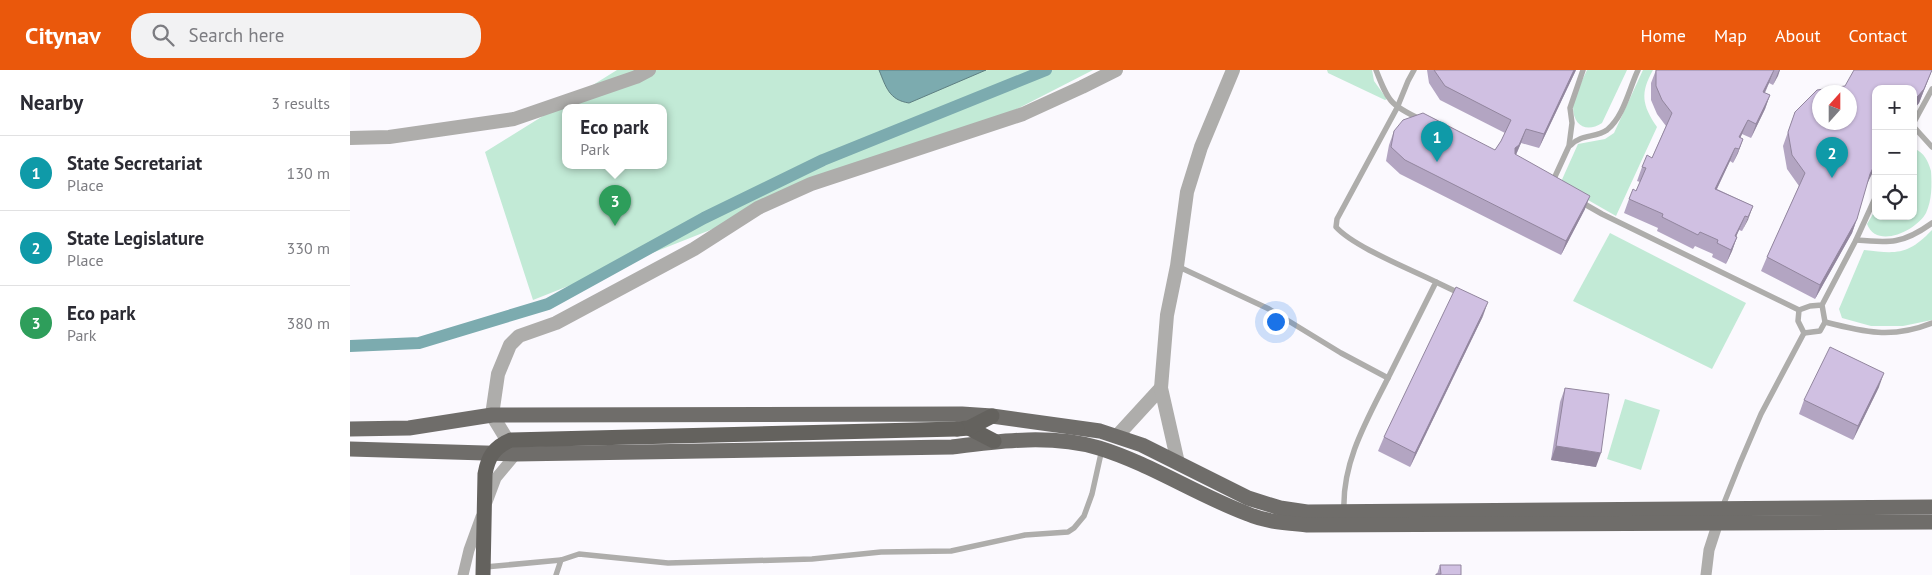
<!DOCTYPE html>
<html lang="en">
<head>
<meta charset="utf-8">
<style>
  body { margin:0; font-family:"PT Sans",sans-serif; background:#f2f2f3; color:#2b2b33 }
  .controls { position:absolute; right:15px; top:15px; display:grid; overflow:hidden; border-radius:10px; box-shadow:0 1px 4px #0004 }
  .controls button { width:45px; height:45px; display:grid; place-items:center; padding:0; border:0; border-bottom:1px solid #e1e1e2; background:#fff; color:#2b2b33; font:25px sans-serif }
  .compass { position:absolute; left:1462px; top:15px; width:45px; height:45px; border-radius:50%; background:#fff; box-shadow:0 1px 4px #0004; rotate:21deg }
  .you { position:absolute; left:925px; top:251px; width:18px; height:18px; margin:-12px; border:4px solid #fff; border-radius:50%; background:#1a73e8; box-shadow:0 0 0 8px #1a73e833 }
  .badge { display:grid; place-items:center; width:32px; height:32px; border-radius:50%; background:#ea580c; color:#fff; font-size:16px; font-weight:700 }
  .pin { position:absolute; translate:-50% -41px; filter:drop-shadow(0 1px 2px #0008) }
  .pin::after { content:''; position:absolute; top:26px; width:18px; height:15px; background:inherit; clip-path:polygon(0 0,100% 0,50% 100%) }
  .popup { position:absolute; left:212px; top:34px; width:105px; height:65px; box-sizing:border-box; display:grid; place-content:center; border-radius:10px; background:#fff; filter:drop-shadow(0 1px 4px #0005); font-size:16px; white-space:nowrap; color:#7c7c81 }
  .popup b { font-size:19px; color:#2b2b33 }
  .popup::after { content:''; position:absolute; left:50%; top:100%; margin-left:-10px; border:10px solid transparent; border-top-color:#fff }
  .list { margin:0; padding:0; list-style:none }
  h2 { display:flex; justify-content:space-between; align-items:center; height:65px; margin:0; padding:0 20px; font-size:21px }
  h2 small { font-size:16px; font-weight:400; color:#7c7c81 }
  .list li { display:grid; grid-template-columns:32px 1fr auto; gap:15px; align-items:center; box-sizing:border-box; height:75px; padding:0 20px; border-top:1px solid #e1e1e2 }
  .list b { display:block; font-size:19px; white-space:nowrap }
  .list p { margin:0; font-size:16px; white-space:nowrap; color:#7c7c81 }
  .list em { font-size:16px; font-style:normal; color:#7c7c81 }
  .icon { flex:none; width:28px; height:28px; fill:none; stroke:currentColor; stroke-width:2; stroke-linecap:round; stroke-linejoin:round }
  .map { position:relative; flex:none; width:1582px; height:505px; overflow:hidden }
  header { display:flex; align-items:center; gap:30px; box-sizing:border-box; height:70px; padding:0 25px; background:#ea580c; color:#fff }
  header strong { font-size:24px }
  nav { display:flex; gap:28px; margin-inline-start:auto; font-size:18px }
  .search { width:350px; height:45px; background:#f2f2f3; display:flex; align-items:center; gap:12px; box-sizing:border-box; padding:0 18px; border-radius:20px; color:#7c7c81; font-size:19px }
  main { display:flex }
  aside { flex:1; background:#fff }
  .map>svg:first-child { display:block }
  .green { fill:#c2ead6; fill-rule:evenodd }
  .water { fill:#7cabaf; stroke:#5e7f82 }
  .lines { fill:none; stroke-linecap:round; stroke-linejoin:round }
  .canal { stroke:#7cabaf; stroke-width:12 }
  .service { stroke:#aeadab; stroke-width:5.5 }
  .minor { stroke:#aeadab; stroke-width:11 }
  .tertiary { stroke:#aeadab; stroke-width:14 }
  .primary { stroke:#6f6d6a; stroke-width:15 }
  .trunk { stroke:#64625e; stroke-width:15 }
  .trunk-bridge { stroke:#64625e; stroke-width:15 }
  .wall { fill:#b3a5c2 }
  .shaded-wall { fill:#92869e }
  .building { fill:#d0c0e2; stroke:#92869e; fill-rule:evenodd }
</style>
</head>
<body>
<header>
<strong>Citynav</strong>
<div class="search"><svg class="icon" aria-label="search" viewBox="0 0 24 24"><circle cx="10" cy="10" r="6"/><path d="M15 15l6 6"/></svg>Search here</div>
<nav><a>Home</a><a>Map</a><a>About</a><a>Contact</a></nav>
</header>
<main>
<aside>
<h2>Nearby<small>3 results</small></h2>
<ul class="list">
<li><span class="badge" style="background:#0f9aa8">1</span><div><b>State Secretariat</b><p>Place</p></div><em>130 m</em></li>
<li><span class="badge" style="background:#0f9aa8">2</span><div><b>State Legislature</b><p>Place</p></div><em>330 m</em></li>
<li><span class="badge" style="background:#2e9e5b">3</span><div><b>Eco park</b><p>Park</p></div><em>380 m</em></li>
</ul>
</aside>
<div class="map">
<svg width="1582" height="505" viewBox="0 0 1582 505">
  <rect width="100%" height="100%" fill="#fbf9fe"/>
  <!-- green -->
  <g class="green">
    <path d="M267 0H743L667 39 183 230 135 82ZM216 37H314V95H216Z"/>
    <polygon points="977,0 1022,0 1024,11 1037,29 1035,30 978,3"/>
    <path d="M1237 0H1277L1252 53C1237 63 1223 56 1223 37 1223 28 1233 9 1237 0Z"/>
    <path d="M1293 0H1303C1290 23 1292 35 1307 57L1266 146 1210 114 1228 74 1255 69 1264 63Z"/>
    <path d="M1563 78C1575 83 1578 91 1581 101 1582 115 1582 130 1576 143 1567 160 1527 180 1517 154L1526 139V146H1563Z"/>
    <path d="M1582 160V250L1553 256H1521L1492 248 1489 239 1514 180C1547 184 1558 185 1582 160Z"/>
    <polygon points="1260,163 1396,233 1362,299 1223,231"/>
    <polygon points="1275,329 1310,340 1291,400 1257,389"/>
  </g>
  <!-- water -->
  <path class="water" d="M529 0H636L559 33C539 30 536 17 529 0Z"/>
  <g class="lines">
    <!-- canal -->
    <polyline class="canal" points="0,276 69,273 198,234 354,148 473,90 696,0"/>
    <!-- service -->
    <g class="service">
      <path d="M1026 0C1038 31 1040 35 1070 49"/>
      <polyline points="1563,54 1582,19"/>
      <polyline points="1563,56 1582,77"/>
      <path d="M1221 75C1231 64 1246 68 1257 60 1274 46 1279 19 1288 0"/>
      <polyline points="1202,113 1219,76 1222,53 1220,38 1233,0"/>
      <polyline points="1231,132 1252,144 1449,240"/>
      <path d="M1506 170C1540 173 1553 174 1582 153"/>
      <polyline points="827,196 919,239 991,283 1038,308"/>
      <polyline points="1086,212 1109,223"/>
      <polyline points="1472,235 1460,236 1449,240 1448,251 1454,263 1470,261 1475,252 1472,235 1506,170 1526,126"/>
      <path d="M1475 252C1514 262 1542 269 1582 253"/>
      <polyline points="1372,438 1390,393 1411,344 1454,263"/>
      <path d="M994 440C992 392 1017 350 1038 308 1054 276 1070 244 1086 212 1060 199 1004 177 986 157L987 149 1047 38 1058 11 1064 0"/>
      <polyline points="135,497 211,490"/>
      <polyline points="206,505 211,490 229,484 318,493 462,489 531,482 601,481 675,465 718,462 724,458 734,446 742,424 752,379"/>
    </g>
    <!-- minor -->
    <g class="minor">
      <polyline points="137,432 146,408 166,384"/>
      <polyline points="113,505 119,480 131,447"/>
      <polyline points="1356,505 1359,480 1370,446"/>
    </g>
    <!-- tertiary -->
    <g class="tertiary">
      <polyline points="0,68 39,67 164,49 286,7 299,0"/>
      <polyline points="767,366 811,318"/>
      <polyline points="164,381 142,345 148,304 160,275 169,266 206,253 344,179 408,138 461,114 673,44 732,17 766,0"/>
      <polyline points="828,393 811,318 817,245 827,196 837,122 851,77 883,0"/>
    </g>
    <!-- primary -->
    <g class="primary">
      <polyline points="0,359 59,358 142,345 612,344 642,346 750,361 792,375 898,428 930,438 957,442 1582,437"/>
      <path d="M0 379 166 384 602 377C650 371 701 364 749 378 801 394 847 425 898 444 916 452 938 453 957 455L1582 452"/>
    </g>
    <!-- trunk -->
    <g class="trunk">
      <polyline points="619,358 644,371"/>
      <polyline points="607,359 619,358 642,346"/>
    </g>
    <!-- trunk-bridge -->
    <path class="trunk-bridge" d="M133 505 135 404C138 387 144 377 161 370L607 359"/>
  </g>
  <!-- wall -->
  <g class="wall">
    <polygon points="1077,0 1226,0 1189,78 1171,73 1166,85 1235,139 1211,185 1050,104 1036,91 1039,75 1044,61 1145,80 1151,71 1155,63 1090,30 1079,13"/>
    <polygon points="1306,0 1430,0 1423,15 1419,13 1415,23 1420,25 1415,39 1401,68 1392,64 1390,68 1393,69 1388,83 1383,93 1380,91 1367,119 1403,136 1392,161 1389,160 1386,167 1387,167 1382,181 1376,194 1362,187 1363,184 1345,176 1343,179 1307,161 1308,158 1274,143 1279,129 1286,121 1290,112 1287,111 1292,97 1302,88 1316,56 1307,44 1301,30 1301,13"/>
    <polygon points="1582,0 1569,33 1563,40 1563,19 1517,113 1507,149 1502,163 1465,229 1411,201 1417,187 1449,116 1437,99 1433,76 1445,42"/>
    <polygon points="1133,246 1060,397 1028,381 1034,367"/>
    <polygon points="1529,317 1503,370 1449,344 1454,330"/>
    <polygon points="1215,318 1246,397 1201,390 1210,332"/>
    <polygon points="1090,495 1111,505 1087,504"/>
  </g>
  <!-- shaded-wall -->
  <g class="shaded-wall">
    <polygon points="1224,0 1226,0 1189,78 1194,64"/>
    <polygon points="1424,0 1419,13 1408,36 1413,22"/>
    <polygon points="1429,0 1430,0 1428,6 1423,15"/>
    <polygon points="1582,0 1569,33 1563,40 1563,32"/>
    <polygon points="1420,25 1415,39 1401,68 1406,54"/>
    <polygon points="1398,50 1386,78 1389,67"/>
    <polygon points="1176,59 1171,73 1164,89 1165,78"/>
    <polygon points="1393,69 1388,83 1383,93 1389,79"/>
    <polygon points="1385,78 1380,91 1360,133 1365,119"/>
    <polygon points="1526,92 1526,96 1515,118 1520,104"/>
    <polygon points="1240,126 1235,139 1211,185 1216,171"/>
    <polygon points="1403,136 1398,150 1392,161 1398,147"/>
    <polygon points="1395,146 1389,160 1380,180 1385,166"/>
    <polygon points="1507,149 1502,163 1465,229 1470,215"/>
    <polygon points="1387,167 1382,181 1376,194 1381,180"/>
    <polygon points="1138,232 1133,246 1060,397 1065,383"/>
    <polygon points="1534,303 1529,317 1503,370 1508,356"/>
    <polygon points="1206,376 1251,383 1246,397 1201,390"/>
  </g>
  <!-- building -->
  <g class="building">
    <polygon points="1084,0 1224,0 1194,64 1176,59 1169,75 1165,78 1165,84 1240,126 1216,171 1055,90 1041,77 1044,61 1053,50 1073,43 1145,80 1151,71 1161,50 1095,16"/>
    <polygon points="1306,0 1424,0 1413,22 1420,25 1406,54 1398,50 1389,67 1393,69 1389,79 1385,78 1365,119 1403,136 1398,147 1395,146 1385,166 1387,167 1381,180 1367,173 1368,170 1350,162 1348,165 1312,147 1313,144 1279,129 1283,119 1286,121 1296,98 1292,97 1297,85 1302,88 1322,43 1312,30 1306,16"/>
    <path d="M1504 0H1582L1574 19 1563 32V19H1526V92L1520 104 1507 149 1470 215 1417 187 1455 103 1442 85 1438 62 1445 42 1467 20 1495 16ZM1470 22H1500V52H1470Z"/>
    <polygon points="1106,217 1138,232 1065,383 1034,367"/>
    <polygon points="1480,277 1534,303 1508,356 1454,330"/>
    <polygon points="1215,318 1259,324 1251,383 1206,376"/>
    <polygon points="1090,495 1111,495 1111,505 1086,505 1086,504 1091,504"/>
  </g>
</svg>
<div class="controls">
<button>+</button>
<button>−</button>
<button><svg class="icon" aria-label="locate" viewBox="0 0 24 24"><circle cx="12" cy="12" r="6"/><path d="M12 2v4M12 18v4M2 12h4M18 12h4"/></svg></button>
</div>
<svg class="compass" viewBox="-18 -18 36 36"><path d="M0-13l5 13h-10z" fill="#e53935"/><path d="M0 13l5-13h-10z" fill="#7c7c81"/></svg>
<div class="you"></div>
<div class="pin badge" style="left:1087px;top:92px;background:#0f9aa8">1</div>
<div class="pin badge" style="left:1482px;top:108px;background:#0f9aa8">2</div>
<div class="pin badge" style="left:265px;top:156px;background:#2e9e5b">3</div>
<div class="popup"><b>Eco park</b>Park</div>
</div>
</main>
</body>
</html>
